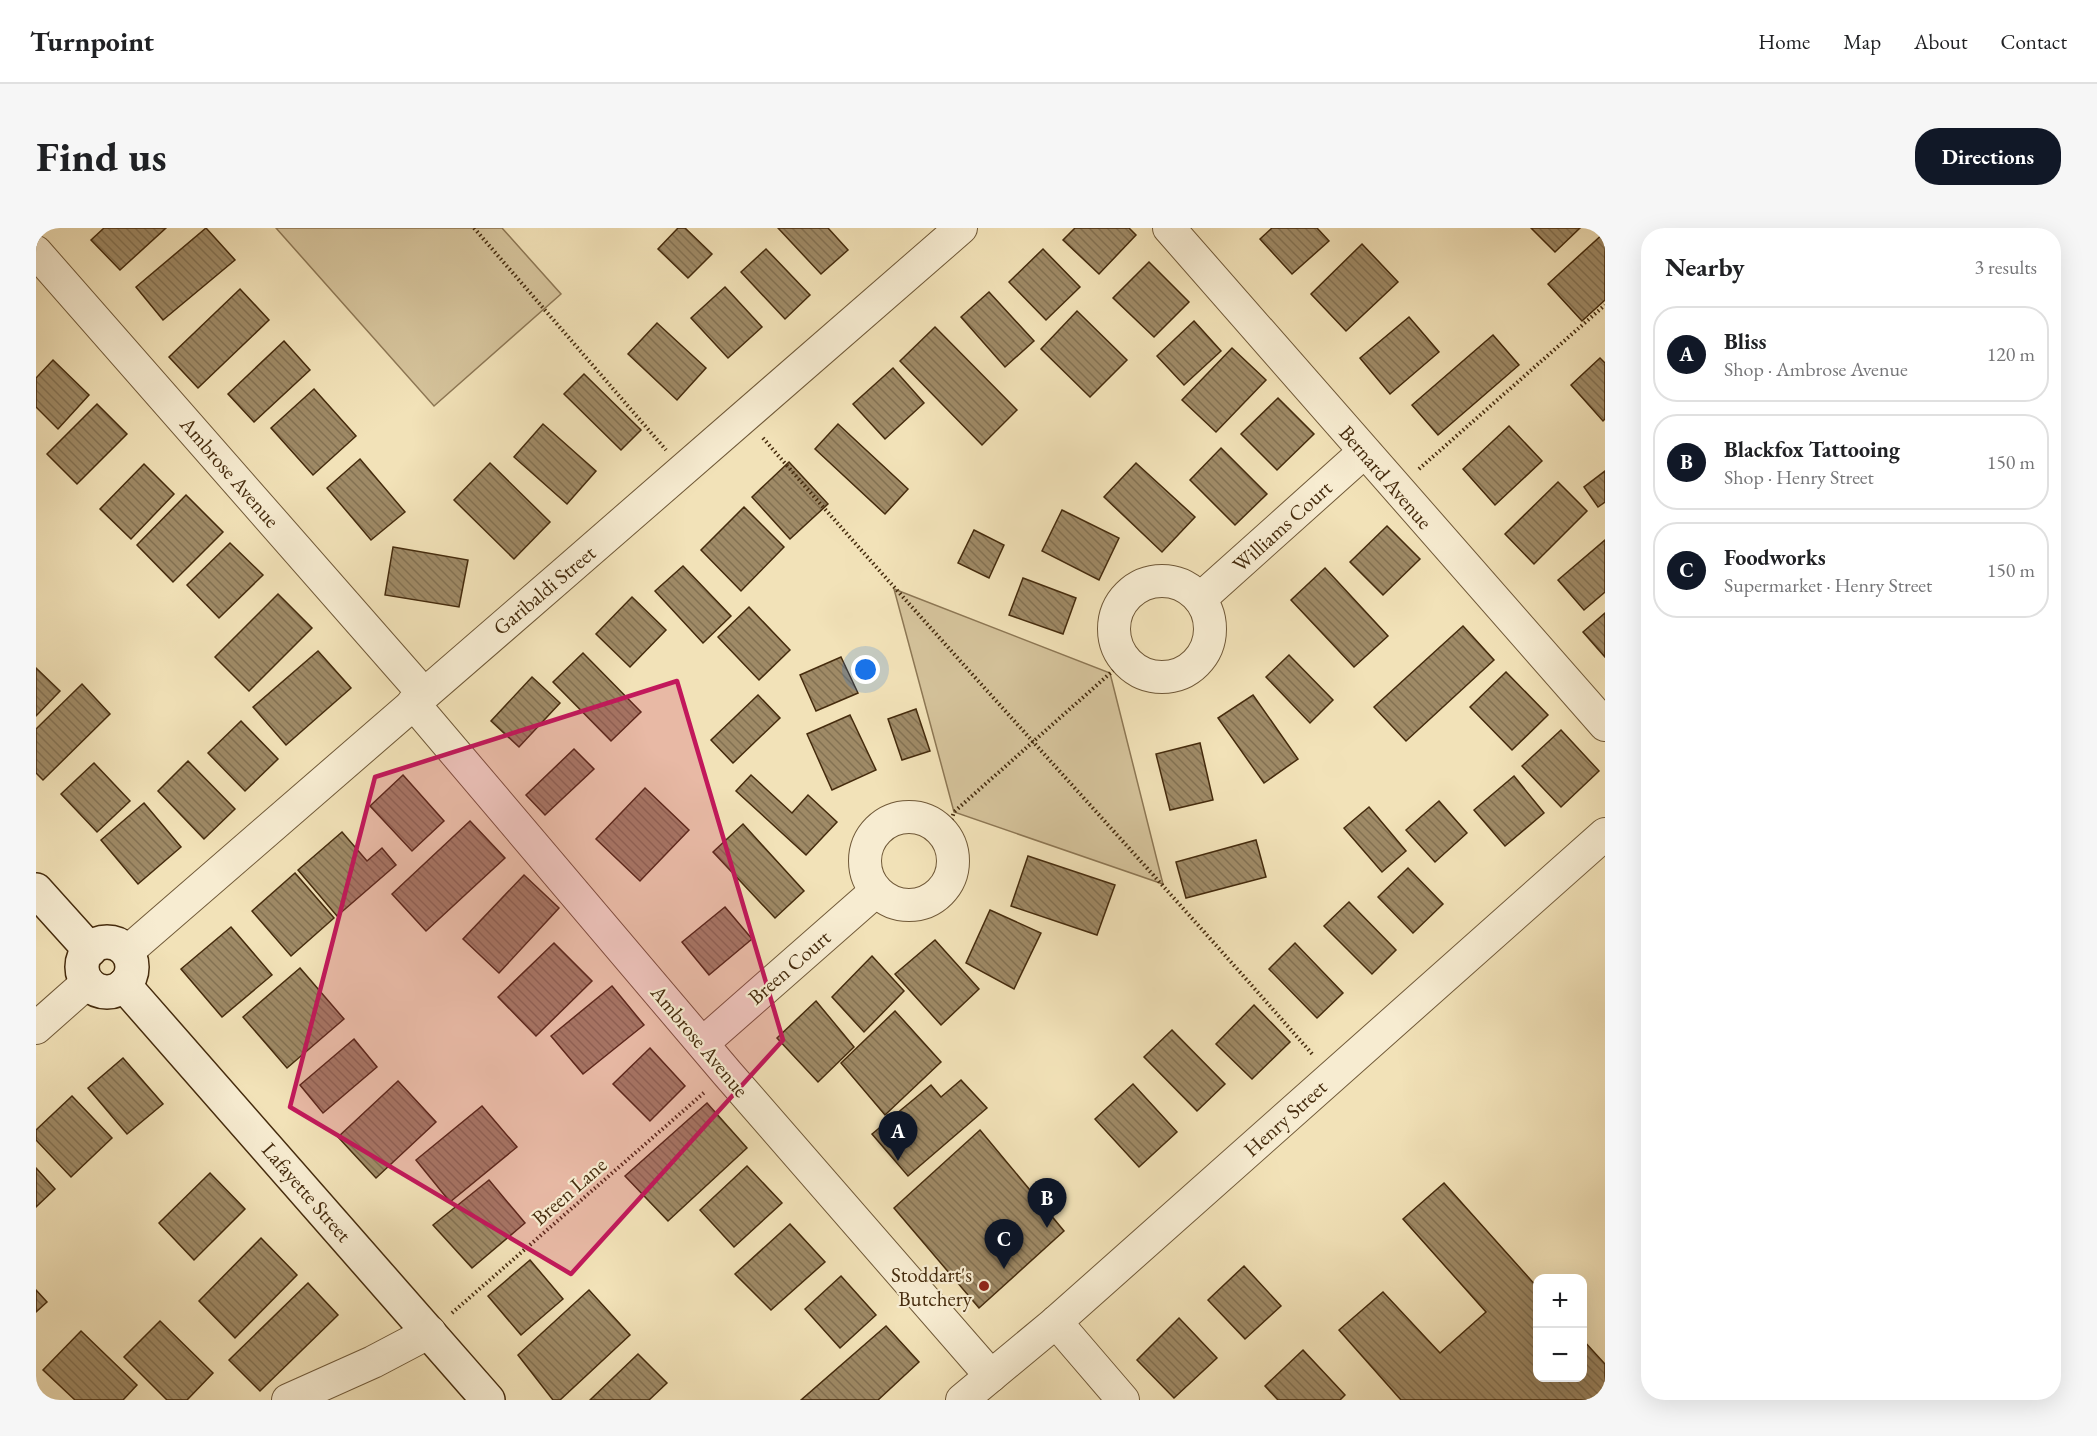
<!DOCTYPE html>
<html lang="en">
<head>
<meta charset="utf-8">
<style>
  body { margin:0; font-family:"EB Garamond",serif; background:#f6f6f6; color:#202124 }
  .controls { position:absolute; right:18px; bottom:18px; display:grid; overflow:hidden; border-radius:12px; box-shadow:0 6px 24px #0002 }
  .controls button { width:54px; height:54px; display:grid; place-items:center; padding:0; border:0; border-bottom:2px solid #e0e0e0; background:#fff; color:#202124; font:30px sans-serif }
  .you { position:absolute; left:830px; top:442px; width:21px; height:21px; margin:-15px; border:4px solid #fff; border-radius:50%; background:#1a73e8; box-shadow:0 0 0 9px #1a73e833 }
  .badge { display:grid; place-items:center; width:39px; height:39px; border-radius:50%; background:#111827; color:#fff; font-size:20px; font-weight:700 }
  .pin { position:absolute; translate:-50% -50px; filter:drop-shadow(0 2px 3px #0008) }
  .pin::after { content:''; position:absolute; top:32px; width:21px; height:18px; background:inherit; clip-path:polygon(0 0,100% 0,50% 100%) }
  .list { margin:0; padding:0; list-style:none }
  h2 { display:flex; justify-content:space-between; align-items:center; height:78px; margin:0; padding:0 24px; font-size:26px }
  h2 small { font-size:20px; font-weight:400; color:#757577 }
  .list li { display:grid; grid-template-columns:39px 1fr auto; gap:18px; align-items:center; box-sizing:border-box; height:96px; margin:0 12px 12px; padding:0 12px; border:2px solid #e0e0e0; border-radius:24px }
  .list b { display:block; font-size:22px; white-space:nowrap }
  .list p { margin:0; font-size:20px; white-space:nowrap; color:#757577 }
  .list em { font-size:20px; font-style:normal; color:#757577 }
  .map { position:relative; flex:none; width:1569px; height:1172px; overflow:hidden; border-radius:24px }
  header { display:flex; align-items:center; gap:36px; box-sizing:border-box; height:84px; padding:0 30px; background:#fff; border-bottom:2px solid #e0e0e0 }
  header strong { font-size:28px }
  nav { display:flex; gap:33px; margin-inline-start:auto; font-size:21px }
  .intro { display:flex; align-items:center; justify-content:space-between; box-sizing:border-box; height:144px; padding:0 36px }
  h1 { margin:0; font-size:42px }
  .button { padding:15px 27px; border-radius:24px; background:#111827; color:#fff; font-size:21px; font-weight:700 }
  main { display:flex; gap:36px; padding:0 36px }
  aside { flex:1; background:#fff; border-radius:24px; box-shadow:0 6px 24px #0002 }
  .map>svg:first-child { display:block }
  .park { fill:#d5c39b; stroke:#8d7754; stroke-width:1.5 }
  .building { fill:url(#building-back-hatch); stroke:#452b0d; stroke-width:1.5 }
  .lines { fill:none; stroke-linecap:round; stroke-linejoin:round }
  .street-casing { stroke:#705938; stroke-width:34 }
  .secondary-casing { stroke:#452b0d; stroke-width:36 }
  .path { stroke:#452b0d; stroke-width:4; stroke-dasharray:1.5 3; stroke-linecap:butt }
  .street { stroke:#f7ecd1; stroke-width:32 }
  .secondary { stroke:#f7ecd1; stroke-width:33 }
  .marked { fill:#c2185b; fill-opacity:0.2; stroke:#c2185b; stroke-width:4.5; stroke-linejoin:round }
  .poi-dot { fill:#8f2418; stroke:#f7ecd1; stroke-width:2 }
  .labels { text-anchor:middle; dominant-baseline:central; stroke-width:4.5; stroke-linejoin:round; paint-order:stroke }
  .street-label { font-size:21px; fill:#452b0d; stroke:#f7ecd1 }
  .poi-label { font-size:21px; fill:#452b0d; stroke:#f7ecd1; text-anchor:end }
</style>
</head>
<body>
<header>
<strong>Turnpoint</strong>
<nav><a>Home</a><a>Map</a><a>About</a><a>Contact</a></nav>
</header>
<div class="intro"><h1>Find us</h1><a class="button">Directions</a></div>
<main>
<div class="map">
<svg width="1569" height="1172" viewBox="0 0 1569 1172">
  <defs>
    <pattern id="building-back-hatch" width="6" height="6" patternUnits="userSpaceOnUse" patternTransform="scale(1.5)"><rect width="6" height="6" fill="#9f8a66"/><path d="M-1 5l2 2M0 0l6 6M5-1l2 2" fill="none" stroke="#837152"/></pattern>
  </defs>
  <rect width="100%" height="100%" fill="#f2e2b8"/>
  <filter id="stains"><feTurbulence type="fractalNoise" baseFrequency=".00333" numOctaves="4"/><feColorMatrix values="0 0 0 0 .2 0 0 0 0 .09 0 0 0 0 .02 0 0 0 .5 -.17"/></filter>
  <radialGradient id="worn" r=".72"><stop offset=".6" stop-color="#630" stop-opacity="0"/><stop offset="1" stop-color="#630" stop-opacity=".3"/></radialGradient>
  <!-- park -->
  <g class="park">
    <polygon points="240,0 466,0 525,66 398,178"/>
    <polygon points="858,361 1074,445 1127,656 918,584"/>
  </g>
  <!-- building -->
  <g class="building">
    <polygon points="68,0 130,0 84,42 55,12"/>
    <polygon points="170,0 199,32 127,92 100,59"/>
    <polygon points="642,0 649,0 676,26 652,50 622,21"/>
    <polygon points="742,0 792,0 812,22 785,46"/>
    <polygon points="1039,0 1093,0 1100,7 1063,46 1027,12"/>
    <polygon points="1236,0 1281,0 1293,13 1256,46 1224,11"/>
    <polygon points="1495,0 1544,0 1519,24"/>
    <polygon points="1569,4 1569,72 1546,93 1512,56"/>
    <polygon points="1326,16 1362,54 1310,103 1275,66"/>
    <polygon points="730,21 774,67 749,91 705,44"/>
    <polygon points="1007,21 1044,59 1010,92 973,54"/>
    <polygon points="1113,34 1153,74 1118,109 1077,70"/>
    <polygon points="689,59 726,99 692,130 655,90"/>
    <polygon points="204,61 233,92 162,160 133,129"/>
    <polygon points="953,64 998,113 969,139 925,89"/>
    <polygon points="1041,83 1091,132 1054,169 1005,121"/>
    <polygon points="1373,89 1403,124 1354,166 1324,130"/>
    <polygon points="1158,93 1185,123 1148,157 1121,128"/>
    <polygon points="621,95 670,140 641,172 592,126"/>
    <polygon points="899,99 981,182 946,217 864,133"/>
    <polygon points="1457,107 1483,137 1402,207 1376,177"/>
    <polygon points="248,113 274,142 218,194 192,166"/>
    <polygon points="1196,120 1230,152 1180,204 1146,172"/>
    <polygon points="1564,130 1569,135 1569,191 1567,193 1535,157"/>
    <polygon points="17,132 53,167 22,201 0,179 0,150"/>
    <polygon points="857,140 888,175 849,211 817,176"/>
    <polygon points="548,146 605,202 585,222 528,166"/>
    <polygon points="278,161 320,208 277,247 235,200"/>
    <polygon points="1242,170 1278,206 1241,242 1205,206"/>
    <polygon points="61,176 91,206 41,256 11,226"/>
    <polygon points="507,196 560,243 531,276 478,229"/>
    <polygon points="802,196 872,261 849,286 779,221"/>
    <polygon points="1473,198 1506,233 1459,277 1427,241"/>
    <polygon points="1185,220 1231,266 1199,297 1154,252"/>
    <polygon points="324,231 369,284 335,312 291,260"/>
    <polygon points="753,234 792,276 754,311 716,269"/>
    <polygon points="454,235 514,294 478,331 418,272"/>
    <polygon points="1100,235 1159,289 1126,324 1068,269"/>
    <polygon points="108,236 138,266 95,311 64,281"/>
    <polygon points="1569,243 1569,274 1562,279 1548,259"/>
    <polygon points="1522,254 1551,283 1498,336 1469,306"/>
    <polygon points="150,267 187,304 137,354 101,317"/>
    <polygon points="708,279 748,319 705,363 665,322"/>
    <polygon points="1026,282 1083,310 1063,352 1006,323"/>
    <polygon points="1351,298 1384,331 1347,367 1314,334"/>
    <polygon points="938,302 968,317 953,350 922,335"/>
    <polygon points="1569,312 1569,364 1548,382 1522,352"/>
    <polygon points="194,315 227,347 183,390 151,357"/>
    <polygon points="357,319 432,332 423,379 349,367"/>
    <polygon points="647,338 695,388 667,415 619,363"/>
    <polygon points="1289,340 1352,408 1318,439 1255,372"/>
    <polygon points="987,350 1040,370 1027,406 973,387"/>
    <polygon points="242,366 276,400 213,463 179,429"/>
    <polygon points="596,369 630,402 594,439 560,406"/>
    <polygon points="713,379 754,422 723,452 682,409"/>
    <polygon points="1569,385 1569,429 1547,404"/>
    <polygon points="1427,398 1458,432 1370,513 1338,479"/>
    <polygon points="282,423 315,460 250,517 217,479"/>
    <polygon points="547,425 605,484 575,513 517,454"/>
    <polygon points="1253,427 1297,472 1274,495 1230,449"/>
    <polygon points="805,429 822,465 780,483 764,447"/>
    <polygon points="0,440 24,463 0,488"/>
    <polygon points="1470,444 1512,487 1476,522 1434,479"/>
    <polygon points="496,449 524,475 483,519 455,493"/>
    <polygon points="46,456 74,486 7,552 0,545 0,501"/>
    <polygon points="722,467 744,490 697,535 675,512"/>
    <polygon points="1217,467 1262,531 1228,555 1182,490"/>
    <polygon points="880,481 894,523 866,532 852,491"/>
    <polygon points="814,487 840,542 796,562 771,506"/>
    <polygon points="205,493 242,531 209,563 172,525"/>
    <polygon points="1525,502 1563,543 1525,579 1486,538"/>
    <polygon points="1164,515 1177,572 1134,582 1120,526"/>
    <polygon points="538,521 558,541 509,587 490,567"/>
    <polygon points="152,533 199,581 168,611 122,563"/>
    <polygon points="58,535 94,573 61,604 25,566"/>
    <polygon points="367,547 408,593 376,623 334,578"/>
    <polygon points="715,547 756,585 772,567 801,594 770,627 700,563"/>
    <polygon points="1478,548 1508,585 1469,618 1438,582"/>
    <polygon points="609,560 653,602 604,653 560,611"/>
    <polygon points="1403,573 1431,605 1399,634 1370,602"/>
    <polygon points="108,575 145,619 102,656 65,612"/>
    <polygon points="1333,579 1370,623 1346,644 1308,600"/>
    <polygon points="434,593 469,630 390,703 356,666"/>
    <polygon points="707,596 768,663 739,690 677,624"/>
    <polygon points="306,604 331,633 346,620 360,637 301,688 262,642"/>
    <polygon points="1220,612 1230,649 1150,670 1140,634"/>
    <polygon points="992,628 1079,657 1061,707 975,678"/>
    <polygon points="1372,640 1407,676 1377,705 1342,669"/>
    <polygon points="259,645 298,690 255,728 216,683"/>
    <polygon points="488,647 523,680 463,745 427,711"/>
    <polygon points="1313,674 1360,722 1336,746 1288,698"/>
    <polygon points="689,679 716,711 673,747 646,714"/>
    <polygon points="954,682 1005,705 978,761 930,735"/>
    <polygon points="195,699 236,747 186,789 145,741"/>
    <polygon points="899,712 943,761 905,797 859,746"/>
    <polygon points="518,715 556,753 500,808 462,769"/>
    <polygon points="1259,715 1307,765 1281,790 1233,741"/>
    <polygon points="836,728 868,763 828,804 796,769"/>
    <polygon points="264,740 308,791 251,840 207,789"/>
    <polygon points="576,758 608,797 547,846 515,808"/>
    <polygon points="780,773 818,819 782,854 741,810"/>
    <polygon points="1218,777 1254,814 1216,851 1180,816"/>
    <polygon points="859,783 905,834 849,887 805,835"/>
    <polygon points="1136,802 1189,856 1161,883 1108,829"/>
    <polygon points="318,811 341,839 287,885 264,857"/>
    <polygon points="614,820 649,858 614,893 577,856"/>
    <polygon points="87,830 127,876 91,906 52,860"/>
    <polygon points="925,852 951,880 872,948 836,906 895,857 905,869"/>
    <polygon points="362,853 400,894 340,950 302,909"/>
    <polygon points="1097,856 1141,904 1103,939 1059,891"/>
    <polygon points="36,868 76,910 35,949 0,912 0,902"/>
    <polygon points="671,875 711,920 632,993 589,948"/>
    <polygon points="446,878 481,919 414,974 380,932"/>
    <polygon points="944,902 1028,1003 943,1080 858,980"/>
    <polygon points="711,938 746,975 698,1019 664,982"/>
    <polygon points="0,940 19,961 0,979"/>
    <polygon points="174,945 209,981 158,1032 123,995"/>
    <polygon points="453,952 489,995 436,1040 397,997"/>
    <polygon points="1408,955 1502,1060 1502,1150 1546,1150 1546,1111 1569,1136 1569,1172 1365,1172 1303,1102 1347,1064 1404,1125 1450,1084 1367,991"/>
    <polygon points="754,996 789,1034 735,1082 699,1046"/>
    <polygon points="225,1010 261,1047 199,1110 163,1073"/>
    <polygon points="494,1032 527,1071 485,1107 452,1068"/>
    <polygon points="1208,1038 1245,1078 1209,1111 1172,1072"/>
    <polygon points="805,1048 840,1087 804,1120 769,1081"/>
    <polygon points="272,1055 302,1087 224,1163 193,1132"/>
    <polygon points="0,1062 11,1074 0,1084"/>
    <polygon points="553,1062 594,1107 524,1172 517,1172 482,1127"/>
    <polygon points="1143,1090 1181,1130 1138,1170 1101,1132"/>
    <polygon points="124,1093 177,1145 151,1172 131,1172 88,1129"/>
    <polygon points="850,1098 883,1134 842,1172 765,1172"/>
    <polygon points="45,1103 101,1157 87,1172 39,1172 7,1142"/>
    <polygon points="1267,1122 1309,1167 1304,1172 1242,1172 1229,1158"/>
    <polygon points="602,1126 631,1155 613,1172 554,1172"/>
  </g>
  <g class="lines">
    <defs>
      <g id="street">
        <polyline points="1133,0 1569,497"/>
        <polyline points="0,24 387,465"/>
        <circle cx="1126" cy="401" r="48"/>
        <polyline points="1164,371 1328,224"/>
        <polyline points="377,475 691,845 955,1148"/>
        <circle cx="873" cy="633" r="44"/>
        <path d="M91 724C369 482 648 243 925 0"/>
        <polyline points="0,800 52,754"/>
        <polyline points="667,815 840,663"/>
        <polyline points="1020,1094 1087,1172"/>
        <polyline points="252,1172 337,1134 394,1104"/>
        <polyline points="926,1172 1020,1094 1569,606"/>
      </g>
      <g id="secondary">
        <polyline points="0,662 54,722"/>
        <circle cx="71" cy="739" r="25"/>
        <polyline points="88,757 452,1172"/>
      </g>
    </defs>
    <!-- street casing -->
    <use href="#street" class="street-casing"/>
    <!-- secondary casing -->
    <use href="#secondary" class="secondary-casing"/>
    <!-- path -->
    <g class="path">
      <polyline points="438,0 630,222"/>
      <path d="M727 210C908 419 1096 620 1277 827"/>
      <polyline points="1383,241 1569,77"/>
      <polyline points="910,609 918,584 1089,432"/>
      <polyline points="416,1085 670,863"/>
    </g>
    <!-- street -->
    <use href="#street" class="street"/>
    <!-- secondary -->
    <use href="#secondary" class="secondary"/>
  </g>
  <!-- marked area -->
  <path class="marked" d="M641 453 747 812 535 1046 254 879 339 549Z"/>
  <!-- markers -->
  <circle class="poi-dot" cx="948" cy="1058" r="6"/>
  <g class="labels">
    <!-- street labels -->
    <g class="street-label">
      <text transform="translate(194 244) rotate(49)">Ambrose Avenue</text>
      <text transform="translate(1350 249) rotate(49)">Bernard Avenue</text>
      <text transform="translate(1246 298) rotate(-42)">Williams Court</text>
      <text transform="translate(508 362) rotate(-40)">Garibaldi Street</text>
      <text transform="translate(753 739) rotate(-41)">Breen Court</text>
      <text transform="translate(664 813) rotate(50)">Ambrose Avenue</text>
      <text transform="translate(1249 890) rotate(-42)">Henry Street</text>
      <text transform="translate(533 963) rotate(-41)">Breen Lane</text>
      <text transform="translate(271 964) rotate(49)">Lafayette Street</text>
    </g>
    <!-- poi labels -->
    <g class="poi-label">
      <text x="936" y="1046">Stoddart's<tspan x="936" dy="24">Butchery</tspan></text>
    </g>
  </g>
  <rect width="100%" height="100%" filter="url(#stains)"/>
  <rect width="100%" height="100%" fill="url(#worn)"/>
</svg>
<div class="controls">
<button>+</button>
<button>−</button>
</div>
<div class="you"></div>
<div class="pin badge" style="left:862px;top:933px">A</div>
<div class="pin badge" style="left:1011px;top:1000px">B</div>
<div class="pin badge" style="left:968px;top:1041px">C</div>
</div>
<aside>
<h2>Nearby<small>3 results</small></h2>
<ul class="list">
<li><span class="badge">A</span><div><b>Bliss</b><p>Shop · Ambrose Avenue</p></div><em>120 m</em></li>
<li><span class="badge">B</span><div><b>Blackfox Tattooing</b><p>Shop · Henry Street</p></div><em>150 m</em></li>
<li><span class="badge">C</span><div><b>Foodworks</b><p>Supermarket · Henry Street</p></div><em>150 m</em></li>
</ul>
</aside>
</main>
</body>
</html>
